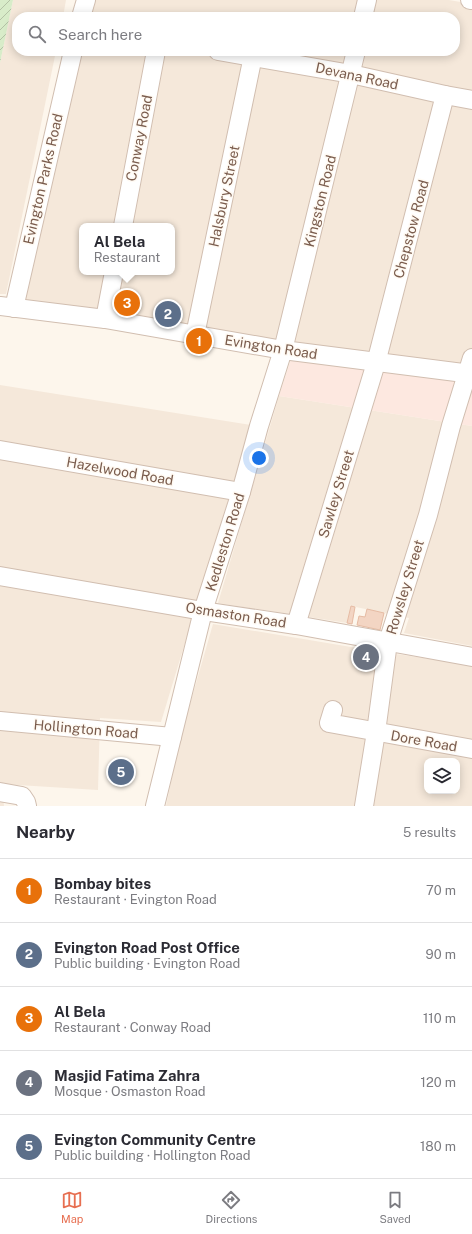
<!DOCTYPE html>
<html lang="en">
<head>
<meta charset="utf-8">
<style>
  body { margin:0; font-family:"Public Sans",sans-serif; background:#f2f2f3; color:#2b2b33 }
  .controls { position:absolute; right:12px; bottom:12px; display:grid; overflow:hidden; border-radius:8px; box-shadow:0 2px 10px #0003 }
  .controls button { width:36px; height:36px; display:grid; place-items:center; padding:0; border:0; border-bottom:1px solid #e1e1e2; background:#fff; color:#2b2b33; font:20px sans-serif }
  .you { position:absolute; left:259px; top:458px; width:14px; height:14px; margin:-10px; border:3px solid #fff; border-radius:50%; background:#1a73e8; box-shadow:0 0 0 6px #1a73e833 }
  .badge { display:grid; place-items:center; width:26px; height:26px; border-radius:50%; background:#e76f51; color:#fff; font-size:13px; font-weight:700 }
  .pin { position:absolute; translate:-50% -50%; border:2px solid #fff; box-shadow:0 1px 4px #0006 }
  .popup { position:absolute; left:79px; top:223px; width:96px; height:52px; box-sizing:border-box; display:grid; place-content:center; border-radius:8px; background:#fff; filter:drop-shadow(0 1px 3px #0005); font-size:13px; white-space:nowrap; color:#7c7c81 }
  .popup b { font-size:15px; color:#2b2b33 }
  .popup::after { content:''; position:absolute; left:50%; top:100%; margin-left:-8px; border:8px solid transparent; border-top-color:#fff }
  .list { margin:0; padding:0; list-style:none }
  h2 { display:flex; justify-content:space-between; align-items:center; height:52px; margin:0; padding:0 16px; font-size:17px }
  h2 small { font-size:13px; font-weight:400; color:#7c7c81 }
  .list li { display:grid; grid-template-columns:26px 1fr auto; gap:12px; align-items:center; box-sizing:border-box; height:64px; padding:0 16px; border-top:1px solid #e1e1e2 }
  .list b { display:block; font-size:15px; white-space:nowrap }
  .list p { margin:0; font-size:13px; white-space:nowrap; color:#7c7c81 }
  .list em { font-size:13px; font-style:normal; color:#7c7c81 }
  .icon { flex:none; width:22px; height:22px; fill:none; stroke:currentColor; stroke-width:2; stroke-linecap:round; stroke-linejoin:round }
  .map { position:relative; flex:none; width:472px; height:806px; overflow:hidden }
  .search { position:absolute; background:#fff; box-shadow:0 2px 10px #0003; left:12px; right:12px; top:12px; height:44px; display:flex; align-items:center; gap:10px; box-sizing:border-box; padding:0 14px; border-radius:16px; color:#7c7c81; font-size:15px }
  .sheet { height:372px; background:#fff }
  nav { display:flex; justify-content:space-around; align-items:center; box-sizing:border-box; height:56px; border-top:1px solid #e1e1e2; background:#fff; font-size:11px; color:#7c7c81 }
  nav a { display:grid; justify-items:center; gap:2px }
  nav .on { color:#e76f51 }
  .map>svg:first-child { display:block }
  .residential { fill:#f5e8da; fill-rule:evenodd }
  .commercial { fill:#fde8e0 }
  .garden { fill:url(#garden-furrows) }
  .building { fill:#f3d5c3; stroke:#e6bba3 }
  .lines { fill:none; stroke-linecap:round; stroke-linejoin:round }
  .minor-casing { stroke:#d1beb0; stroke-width:20 }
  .minor { stroke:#fff; stroke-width:18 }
  .labels { text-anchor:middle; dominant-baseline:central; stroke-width:3; stroke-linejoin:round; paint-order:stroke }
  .street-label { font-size:14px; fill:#7a5c4d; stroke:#fffaf3 }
</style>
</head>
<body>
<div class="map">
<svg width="472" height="806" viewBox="0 0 472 806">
  <defs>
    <pattern id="garden-furrows" width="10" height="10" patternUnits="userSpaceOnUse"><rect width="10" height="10" fill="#d8ecc9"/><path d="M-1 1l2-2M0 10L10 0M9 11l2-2" fill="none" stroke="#b4c2a5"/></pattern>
  </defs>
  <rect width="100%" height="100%" fill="#fdf6ec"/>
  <!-- residential -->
  <g class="residential">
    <polygon points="13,0 66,0 63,17 17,17 17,51 56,51 6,294 0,294 0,63"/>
    <path d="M88 0H449L472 4V372L14 308 76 51H455V17H84ZM82 226H172V272H82Z"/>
    <polygon points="0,385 251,425 161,722 100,718 98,790 2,784 4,806 0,806"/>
    <polygon points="279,396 472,426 472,646 404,633 409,618 351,606 347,623 218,603"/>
    <path d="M213 624 375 651 472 665V806H166L180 739ZM427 761H457V791H427Z"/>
  </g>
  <!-- commercial -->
  <polygon class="commercial" points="293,353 472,374 472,426 279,396"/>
  <!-- garden -->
  <polygon class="garden" points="0,0 13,0 0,63"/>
  <!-- building -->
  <g class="building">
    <polygon points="351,606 355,607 352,624 347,623"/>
    <polygon points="367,609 384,613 380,630 357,625 359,616 365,617"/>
  </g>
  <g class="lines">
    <defs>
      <g id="minor">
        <polyline points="470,0 472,0"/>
        <polyline points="81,17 86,0"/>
        <polyline points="363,17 367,0"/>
        <polyline points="218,51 351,74 445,95 472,100"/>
        <polyline points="123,226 156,51"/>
        <polyline points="0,306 105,319 283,350 472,374"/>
        <polyline points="14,308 73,51"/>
        <polyline points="105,319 114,272"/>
        <polyline points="195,335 253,56"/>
        <polyline points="0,450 241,492"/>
        <polyline points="0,576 203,611 296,625 472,657"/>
        <polyline points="296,625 376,363 445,95"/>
        <polyline points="333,710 329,723 472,749"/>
        <polyline points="0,721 172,737"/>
        <polyline points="0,792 22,796 26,802 27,806"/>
        <polyline points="155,806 203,611 241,492 259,426 283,350 356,51"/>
        <polyline points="364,806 376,732 388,642 428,515 451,426 472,358"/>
      </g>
    </defs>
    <!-- minor casing -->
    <use href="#minor" class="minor-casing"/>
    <!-- minor -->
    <use href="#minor" class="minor"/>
  </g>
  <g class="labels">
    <!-- street labels -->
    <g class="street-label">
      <text transform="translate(357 76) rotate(12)">Devana Road</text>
      <text transform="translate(139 138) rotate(-79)">Conway Road</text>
      <text transform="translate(43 179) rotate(-77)">Evington Parks Road</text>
      <text transform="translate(224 196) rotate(-78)">Halsbury Street</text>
      <text transform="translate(320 201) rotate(-76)">Kingston Road</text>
      <text transform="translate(411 229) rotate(-75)">Chepstow Road</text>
      <text transform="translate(271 347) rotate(9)">Evington Road</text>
      <text transform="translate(120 471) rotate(10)">Hazelwood Road</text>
      <text transform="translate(336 494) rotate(-73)">Sawley Street</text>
      <text transform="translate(225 542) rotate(-73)">Kedleston Road</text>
      <text transform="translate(405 587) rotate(-73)">Rowsley Street</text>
      <text transform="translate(236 615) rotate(9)">Osmaston Road</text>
      <text transform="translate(86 729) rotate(5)">Hollington Road</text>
      <text transform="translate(424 741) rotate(10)">Dore Road</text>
    </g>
  </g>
</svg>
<div class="controls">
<button><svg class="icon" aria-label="layers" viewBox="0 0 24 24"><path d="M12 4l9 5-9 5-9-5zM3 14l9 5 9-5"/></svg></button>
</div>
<div class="you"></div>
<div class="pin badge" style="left:199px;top:341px;background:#e8710a">1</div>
<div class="pin badge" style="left:168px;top:314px;background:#5c6f8a">2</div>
<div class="pin badge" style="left:127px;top:303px;background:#e8710a">3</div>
<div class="popup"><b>Al Bela</b>Restaurant</div>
<div class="pin badge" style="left:366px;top:657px;background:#6b7280">4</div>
<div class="pin badge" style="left:121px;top:772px;background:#5c6f8a">5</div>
<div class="search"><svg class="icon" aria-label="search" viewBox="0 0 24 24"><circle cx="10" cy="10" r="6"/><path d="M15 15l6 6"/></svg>Search here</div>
</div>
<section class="sheet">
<h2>Nearby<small>5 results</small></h2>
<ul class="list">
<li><span class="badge" style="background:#e8710a">1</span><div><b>Bombay bites</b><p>Restaurant · Evington Road</p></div><em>70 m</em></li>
<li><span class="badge" style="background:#5c6f8a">2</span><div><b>Evington Road Post Office</b><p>Public building · Evington Road</p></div><em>90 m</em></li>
<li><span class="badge" style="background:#e8710a">3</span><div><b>Al Bela</b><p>Restaurant · Conway Road</p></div><em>110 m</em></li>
<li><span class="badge" style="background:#6b7280">4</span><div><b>Masjid Fatima Zahra</b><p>Mosque · Osmaston Road</p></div><em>120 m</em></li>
<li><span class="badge" style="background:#5c6f8a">5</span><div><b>Evington Community Centre</b><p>Public building · Hollington Road</p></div><em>180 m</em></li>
</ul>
</section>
<nav>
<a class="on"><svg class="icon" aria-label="map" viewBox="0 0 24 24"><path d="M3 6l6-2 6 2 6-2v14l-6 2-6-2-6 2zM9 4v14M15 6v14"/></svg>Map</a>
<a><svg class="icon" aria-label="directions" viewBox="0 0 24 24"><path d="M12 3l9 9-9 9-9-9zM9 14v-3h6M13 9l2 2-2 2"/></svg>Directions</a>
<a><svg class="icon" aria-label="saved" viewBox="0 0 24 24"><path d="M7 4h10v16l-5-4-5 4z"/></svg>Saved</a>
</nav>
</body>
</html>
